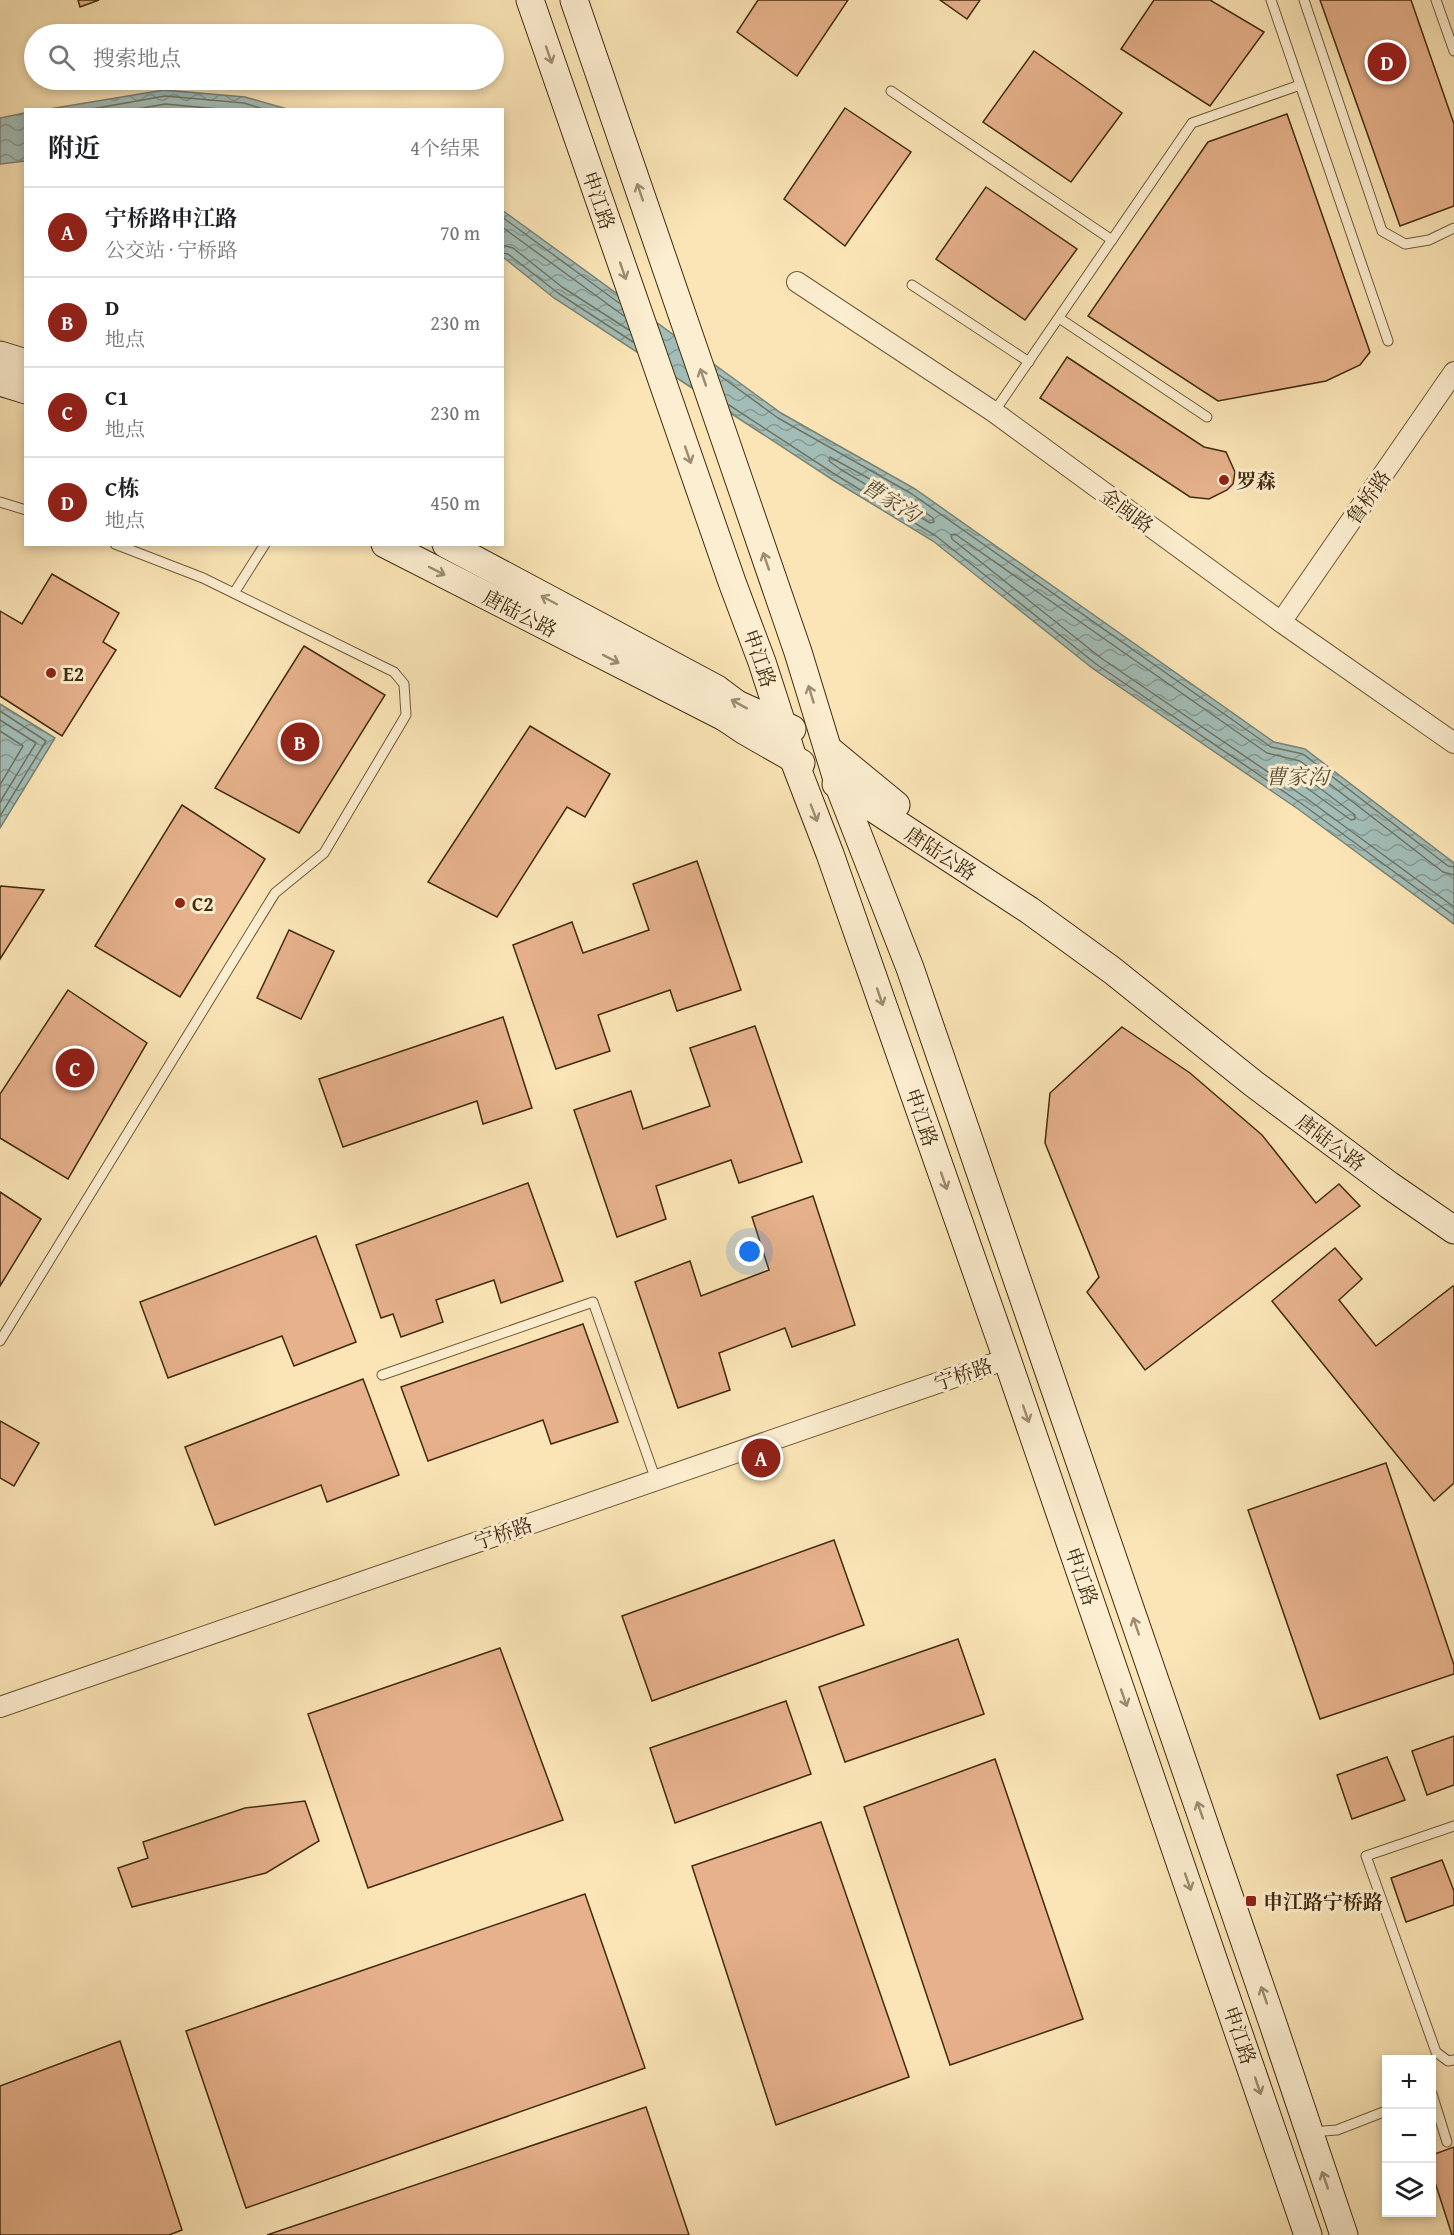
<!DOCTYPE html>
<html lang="zh">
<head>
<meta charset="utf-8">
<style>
  body { margin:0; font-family:"Gentium Book Plus","Noto Serif SC",serif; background:#f2f2f2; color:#202124 }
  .controls { position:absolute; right:18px; bottom:18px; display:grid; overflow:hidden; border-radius:0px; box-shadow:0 3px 9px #0003 }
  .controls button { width:54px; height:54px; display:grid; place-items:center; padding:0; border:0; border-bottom:2px solid #e0e0e0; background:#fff; color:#202124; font:30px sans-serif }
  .you { position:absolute; left:750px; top:1252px; width:21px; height:21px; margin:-15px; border:4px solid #fff; border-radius:50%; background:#1a73e8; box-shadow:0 0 0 9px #1a73e833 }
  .badge { display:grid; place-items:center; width:39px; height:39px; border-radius:50%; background:#8f2418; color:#fff; font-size:20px; font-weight:700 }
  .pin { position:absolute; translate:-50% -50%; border:3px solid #fff; box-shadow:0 2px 6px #0006 }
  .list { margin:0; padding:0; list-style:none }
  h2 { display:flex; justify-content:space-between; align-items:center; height:78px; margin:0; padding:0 24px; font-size:26px }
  h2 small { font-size:20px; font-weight:400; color:#757577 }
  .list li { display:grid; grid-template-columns:39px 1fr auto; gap:18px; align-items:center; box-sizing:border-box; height:90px; padding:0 24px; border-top:2px solid #e0e0e0 }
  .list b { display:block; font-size:22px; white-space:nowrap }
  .list p { margin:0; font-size:20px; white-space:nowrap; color:#757577 }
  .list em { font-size:20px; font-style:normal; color:#757577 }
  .icon { flex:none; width:33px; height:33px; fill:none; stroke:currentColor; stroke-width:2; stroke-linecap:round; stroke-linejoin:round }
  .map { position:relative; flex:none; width:1454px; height:2235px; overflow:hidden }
  .search { position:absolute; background:#fff; box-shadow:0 3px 9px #0003; left:24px; top:24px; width:480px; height:66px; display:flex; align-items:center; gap:15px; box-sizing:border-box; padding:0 21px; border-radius:33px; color:#757577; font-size:22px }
  .panel { position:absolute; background:#fff; box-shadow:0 3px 9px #0003; left:24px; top:108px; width:480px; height:438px; border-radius:0px }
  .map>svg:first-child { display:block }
  .water { fill:url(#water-waves); stroke:#7b8374; stroke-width:1.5 }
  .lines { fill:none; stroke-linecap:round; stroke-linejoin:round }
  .shore { stroke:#727463; stroke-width:1.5 }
  .building { fill:#e6b18b; stroke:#412b0f; stroke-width:1.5 }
  .service-casing { stroke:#705a39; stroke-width:11 }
  .minor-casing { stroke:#705a39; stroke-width:22 }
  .secondary-casing { stroke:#412b0f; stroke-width:29 }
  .service { stroke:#fceed0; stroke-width:9 }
  .minor { stroke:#fceed0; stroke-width:20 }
  .secondary { stroke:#fceed0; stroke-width:27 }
  .oneway { stroke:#9e8c70 }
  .poi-dot { fill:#8f2418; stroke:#fceed0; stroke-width:2 }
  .labels { text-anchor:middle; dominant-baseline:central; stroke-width:6; stroke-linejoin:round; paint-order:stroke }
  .street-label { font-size:20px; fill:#412b0f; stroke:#fceed0 }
  .poi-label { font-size:20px; font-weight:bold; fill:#412b0f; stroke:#fceed0; text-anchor:start }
  .water-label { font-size:21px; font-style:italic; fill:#595039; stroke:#fceed0 }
</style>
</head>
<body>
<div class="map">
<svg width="1454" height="2235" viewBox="0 0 1454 2235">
  <defs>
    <pattern id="water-waves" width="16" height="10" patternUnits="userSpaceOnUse" patternTransform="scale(1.5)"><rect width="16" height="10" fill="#a2bdb7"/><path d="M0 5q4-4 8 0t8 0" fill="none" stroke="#869a93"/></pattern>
  </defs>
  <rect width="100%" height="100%" fill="#fbe5b6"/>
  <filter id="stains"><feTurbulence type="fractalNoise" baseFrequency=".00333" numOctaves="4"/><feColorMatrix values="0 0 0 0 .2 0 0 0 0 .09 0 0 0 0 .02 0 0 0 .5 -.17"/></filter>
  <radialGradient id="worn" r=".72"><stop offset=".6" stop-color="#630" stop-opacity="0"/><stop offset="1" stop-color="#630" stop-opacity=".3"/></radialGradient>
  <!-- water -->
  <g class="water">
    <polygon points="164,90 245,97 287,109 49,109"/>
    <polygon points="25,113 25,161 0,164 0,118"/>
    <polygon points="502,210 781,413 915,489 1274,742 1305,749 1454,863 1454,924 1298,809 1092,668 933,541 833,480 554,298 503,257"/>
    <polygon points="0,704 55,738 0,828"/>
  </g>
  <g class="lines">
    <!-- shore -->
    <g class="shore">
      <polyline points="86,110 165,96 244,103 266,110"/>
      <polyline points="132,110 165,104 230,110"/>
      <polyline points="502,217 619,303"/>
      <polyline points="502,227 624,316"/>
      <polyline points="502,245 513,248 562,287 629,330"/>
      <polyline points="502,253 508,254 558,293 633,342"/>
      <polyline points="719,375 778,418 912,494 1271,747 1303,754 1448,866 1454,867"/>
      <polyline points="729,405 836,475 936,536 1096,664 1302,804 1454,916"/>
      <polygon points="830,457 908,500 933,518 934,522 930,523 840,469 829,461"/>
      <polyline points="0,711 46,741 0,816"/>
      <polyline points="0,720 36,743 0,802"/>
      <polyline points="0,731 23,746 0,785"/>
      <polygon points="1289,768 1296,770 1355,815 1355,819 1351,820 1286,773 1285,769"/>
      <polyline points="1454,875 1443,872 1300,761 1267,753 955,534 951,535 952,539 1101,658 1306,798 1454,907"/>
    </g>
  </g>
  <!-- building -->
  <g class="building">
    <polygon points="78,0 99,0 80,7"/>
    <polygon points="758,0 848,0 797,76 737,32"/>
    <polygon points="940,0 980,0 967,19"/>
    <polygon points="1154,0 1210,0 1264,32 1210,106 1121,49"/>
    <polygon points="1320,0 1411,0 1454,124 1454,206 1400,226"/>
    <polygon points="1034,51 1122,113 1071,182 983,122"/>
    <polygon points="845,108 911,152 845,246 784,199"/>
    <polygon points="1287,114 1370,352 1360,365 1326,381 1218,401 1088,316 1208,142"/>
    <polygon points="986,187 1077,249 1025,320 936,259"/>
    <polygon points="1067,357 1204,447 1226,452 1235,472 1233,484 1227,490 1209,499 1190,497 1040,398"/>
    <polygon points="52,574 119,613 103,642 116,650 62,736 0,696 0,611 22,624"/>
    <polygon points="304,646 385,695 299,833 215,788"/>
    <polygon points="530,726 610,774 585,817 567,807 497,917 428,882"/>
    <polygon points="182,805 265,859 180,997 95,946"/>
    <polygon points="697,861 741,990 677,1011 670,990 598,1015 610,1051 556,1069 513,945 572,922 583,953 649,930 633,884"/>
    <polygon points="1,886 44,890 0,959 0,888"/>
    <polygon points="289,930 334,951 301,1019 257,998"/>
    <polygon points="68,990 147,1043 68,1179 0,1138 0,1094"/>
    <polygon points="503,1017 532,1108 483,1124 477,1101 343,1147 319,1079"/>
    <polygon points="755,1026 802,1162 739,1183 731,1160 656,1186 666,1219 617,1237 574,1110 631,1091 643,1129 710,1106 690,1048"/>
    <polygon points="1122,1027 1190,1073 1262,1135 1316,1203 1339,1184 1360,1206 1145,1370 1087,1292 1099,1277 1045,1143 1050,1093"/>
    <polygon points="528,1183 563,1281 501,1303 494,1280 436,1300 443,1322 401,1337 393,1314 381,1318 356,1245"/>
    <polygon points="0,1192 41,1219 0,1286"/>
    <polygon points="813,1196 855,1325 792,1347 785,1328 719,1353 730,1390 678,1408 635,1282 690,1261 701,1296 769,1270 752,1217"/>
    <polygon points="316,1236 356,1342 294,1366 282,1336 168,1378 140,1302"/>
    <polygon points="1335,1248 1362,1279 1339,1300 1376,1346 1453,1286 1454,1287 1454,1483 1434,1501 1272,1301"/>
    <polygon points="583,1324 618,1422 551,1444 543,1420 428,1461 401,1387"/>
    <polygon points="363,1379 399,1475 327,1502 321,1485 215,1525 185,1447"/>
    <polygon points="0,1421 39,1443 14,1486 0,1478"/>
    <polygon points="1386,1463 1454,1665 1454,1674 1320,1719 1248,1510"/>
    <polygon points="834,1540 864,1625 652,1701 622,1616"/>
    <polygon points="958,1639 984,1714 845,1762 819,1687"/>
    <polygon points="500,1648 563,1820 368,1888 308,1714"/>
    <polygon points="786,1701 811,1774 675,1823 650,1748"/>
    <polygon points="1454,1736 1454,1785 1427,1795 1412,1751"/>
    <polygon points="1387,1757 1405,1800 1352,1819 1337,1775"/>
    <polygon points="995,1759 1083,2019 950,2065 864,1807"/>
    <polygon points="305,1801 319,1841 266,1873 132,1907 118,1868 148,1858 143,1842 245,1808"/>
    <polygon points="821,1822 909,2077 776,2125 692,1866"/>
    <polygon points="1442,1860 1454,1891 1454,1905 1406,1922 1391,1878"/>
    <polygon points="585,1894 645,2068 246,2208 186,2031"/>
    <polygon points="120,2041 182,2230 169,2235 0,2235 0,2086"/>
    <polygon points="646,2107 689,2235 267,2235"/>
    <polygon points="1454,2147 1454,2235 1452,2235 1432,2173 1432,2155"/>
  </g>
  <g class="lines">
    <defs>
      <g id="service">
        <polyline points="1271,0 1388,341"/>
        <polyline points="1304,0 1382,231 1405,244 1429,240 1454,228"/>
        <polyline points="1436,0 1454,51"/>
        <polyline points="891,91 1112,240"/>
        <polyline points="912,285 1029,362"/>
        <polyline points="1059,318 1207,417"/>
        <polyline points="994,412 1192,123 1300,85"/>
        <polyline points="0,502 26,510"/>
        <polyline points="234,593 265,544"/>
        <polyline points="0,1341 275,893 324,853 406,715 404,684 394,672 203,578 115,544"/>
        <polyline points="382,1375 593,1302 656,1480"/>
        <polyline points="1454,1826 1366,1856 1436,2052 1448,2061 1454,2060"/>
        <polyline points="1432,2094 1447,2142"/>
        <polyline points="1311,2132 1337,2130 1386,2111"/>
      </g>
      <g id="minor">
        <polyline points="797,282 994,412 1281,622 1454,743"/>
        <polyline points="1281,622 1454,372"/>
        <polyline points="0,1707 1007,1359"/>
      </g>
      <g id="secondary">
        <polyline points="530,0 732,582 762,662 793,758 830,854 1007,1359 1308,2235"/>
        <polyline points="574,0 798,652 839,786 910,968 1271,2018 1344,2235"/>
        <polyline points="0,355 26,363"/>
        <polyline points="0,382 26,390"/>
        <polyline points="385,544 724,717 745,731 801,763"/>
        <polyline points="446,544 717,689 737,704 792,729"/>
        <polyline points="828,749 896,805"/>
        <polyline points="836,784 1029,910 1113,971 1254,1084 1389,1185 1454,1230"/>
      </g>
    </defs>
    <!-- service casing -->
    <use href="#service" class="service-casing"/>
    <!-- minor casing -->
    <use href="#minor" class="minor-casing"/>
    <!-- secondary casing -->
    <use href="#secondary" class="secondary-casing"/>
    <!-- service -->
    <use href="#service" class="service"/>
    <!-- minor -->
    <use href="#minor" class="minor"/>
    <!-- secondary -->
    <use href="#secondary" class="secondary"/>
  </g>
  <!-- one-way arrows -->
  <defs><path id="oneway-shaft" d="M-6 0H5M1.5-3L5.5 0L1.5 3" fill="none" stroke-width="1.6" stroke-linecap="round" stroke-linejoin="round" transform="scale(1.5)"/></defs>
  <g class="oneway">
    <use href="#oneway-shaft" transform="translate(549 55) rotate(71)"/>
    <use href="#oneway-shaft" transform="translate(640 192) rotate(-109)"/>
    <use href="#oneway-shaft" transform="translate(623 271) rotate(71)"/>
    <use href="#oneway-shaft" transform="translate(703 377) rotate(-109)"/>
    <use href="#oneway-shaft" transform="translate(688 455) rotate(71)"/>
    <use href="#oneway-shaft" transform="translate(766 561) rotate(-109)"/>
    <use href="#oneway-shaft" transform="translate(437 571) rotate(27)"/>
    <use href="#oneway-shaft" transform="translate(549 600) rotate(-152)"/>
    <use href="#oneway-shaft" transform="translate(611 659) rotate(27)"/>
    <use href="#oneway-shaft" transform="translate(811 694) rotate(-107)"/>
    <use href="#oneway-shaft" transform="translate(739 704) rotate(-151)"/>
    <use href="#oneway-shaft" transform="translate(814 813) rotate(69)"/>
    <use href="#oneway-shaft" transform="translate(880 997) rotate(71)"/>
    <use href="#oneway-shaft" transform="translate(944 1181) rotate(71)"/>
    <use href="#oneway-shaft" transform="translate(1026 1414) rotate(71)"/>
    <use href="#oneway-shaft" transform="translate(1136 1626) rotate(-109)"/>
    <use href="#oneway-shaft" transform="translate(1124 1698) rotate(71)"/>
    <use href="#oneway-shaft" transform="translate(1200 1810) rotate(-109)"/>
    <use href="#oneway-shaft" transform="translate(1188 1882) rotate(71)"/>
    <use href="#oneway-shaft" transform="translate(1264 1995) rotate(-109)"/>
    <use href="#oneway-shaft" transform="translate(1258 2086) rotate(71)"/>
    <use href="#oneway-shaft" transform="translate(1325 2180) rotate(-109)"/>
  </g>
  <!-- markers -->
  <g class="poi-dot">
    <circle cx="1224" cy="480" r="6"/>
    <circle cx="51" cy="673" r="6"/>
    <circle cx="180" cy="903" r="6"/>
    <rect x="1245" y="1895" width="12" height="12" rx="3"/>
  </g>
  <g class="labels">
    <!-- street labels -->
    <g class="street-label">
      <text transform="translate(599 200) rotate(71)">申江路</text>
      <text transform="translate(1368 497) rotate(-55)">鲁桥路</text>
      <text transform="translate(1127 510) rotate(36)">金闽路</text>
      <text transform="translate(520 613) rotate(27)">唐陆公路</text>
      <text transform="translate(760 658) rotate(71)">申江路</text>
      <text transform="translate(941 853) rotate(33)">唐陆公路</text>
      <text transform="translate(922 1117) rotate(71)">申江路</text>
      <text transform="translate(1331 1142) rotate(37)">唐陆公路</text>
      <text transform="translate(963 1374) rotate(-19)">宁桥路</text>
      <text transform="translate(503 1533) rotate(-19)">宁桥路</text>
      <text transform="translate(1082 1576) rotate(71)">申江路</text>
      <text transform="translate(1240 2035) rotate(71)">申江路</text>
    </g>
    <!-- poi labels -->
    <g class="poi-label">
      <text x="1236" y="480">罗森</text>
      <text x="63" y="673">E2</text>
      <text x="192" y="903">C2</text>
      <text x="1263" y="1901">申江路宁桥路</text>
    </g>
    <!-- water labels -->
    <g class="water-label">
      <text transform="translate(891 500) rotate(32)">曹家沟</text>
      <text x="1297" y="776">曹家沟</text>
    </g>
  </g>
  <rect width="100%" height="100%" filter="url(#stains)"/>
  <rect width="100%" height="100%" fill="url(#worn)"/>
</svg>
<div class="controls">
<button>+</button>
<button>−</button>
<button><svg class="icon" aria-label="layers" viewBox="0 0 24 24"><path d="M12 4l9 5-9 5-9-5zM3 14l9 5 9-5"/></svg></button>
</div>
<div class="you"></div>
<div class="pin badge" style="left:761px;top:1458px">A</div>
<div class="pin badge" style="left:300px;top:742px">B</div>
<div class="pin badge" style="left:75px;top:1068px">C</div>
<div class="pin badge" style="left:1387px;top:62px">D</div>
<div class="search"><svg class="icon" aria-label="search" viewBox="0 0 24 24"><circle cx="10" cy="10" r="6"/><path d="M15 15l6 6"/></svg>搜索地点</div>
<section class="panel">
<h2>附近<small>4个结果</small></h2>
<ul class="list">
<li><span class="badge">A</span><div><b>宁桥路申江路</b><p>公交站 · 宁桥路</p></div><em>70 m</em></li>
<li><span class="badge">B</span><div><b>D</b><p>地点</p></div><em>230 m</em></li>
<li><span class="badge">C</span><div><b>C1</b><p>地点</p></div><em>230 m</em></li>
<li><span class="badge">D</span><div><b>C栋</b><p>地点</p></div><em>450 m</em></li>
</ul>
</section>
</div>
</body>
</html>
